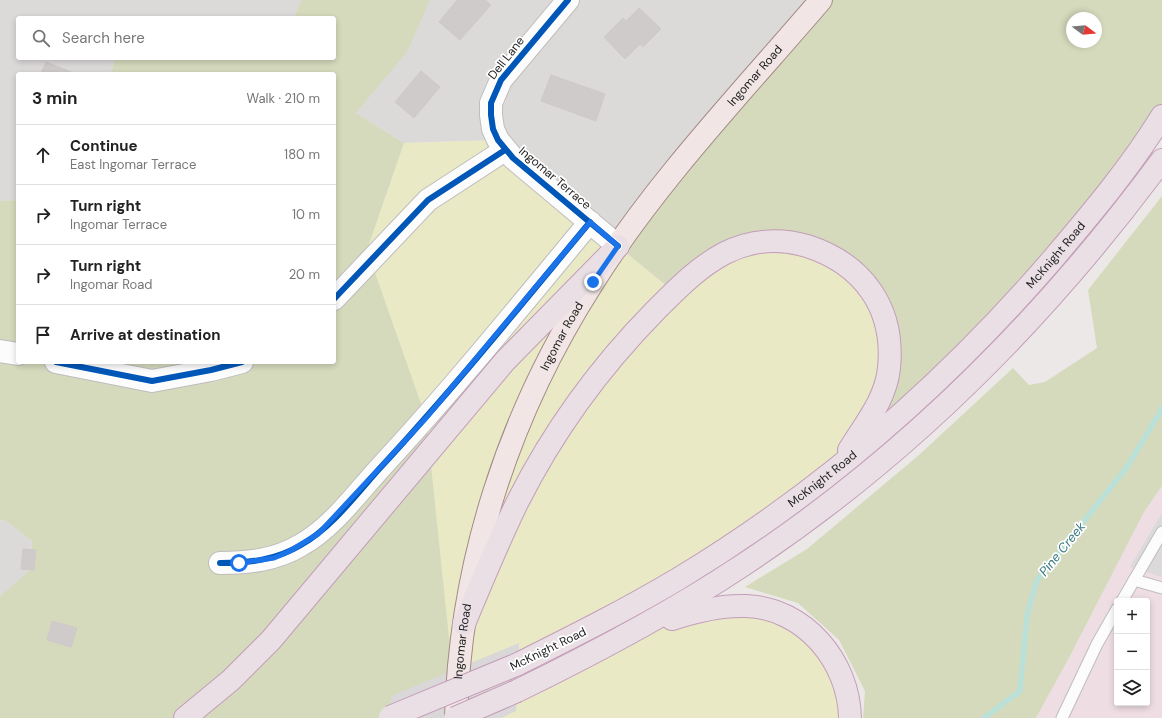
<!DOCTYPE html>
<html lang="en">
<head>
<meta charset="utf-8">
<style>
  body { margin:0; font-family:"DM Sans",sans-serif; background:#f2f2f2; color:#222 }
  .controls { position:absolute; right:12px; bottom:12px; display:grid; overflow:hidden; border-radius:4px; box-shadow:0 2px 6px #0003 }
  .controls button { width:36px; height:36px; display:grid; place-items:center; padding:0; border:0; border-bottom:1px solid #e0e0e0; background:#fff; color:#222; font:20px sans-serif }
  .compass { position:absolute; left:1066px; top:12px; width:36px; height:36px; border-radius:50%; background:#fff; box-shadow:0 2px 6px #0003; rotate:106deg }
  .stop { position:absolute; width:12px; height:12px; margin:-9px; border:3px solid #1a73e8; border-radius:50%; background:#fff }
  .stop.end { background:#1a73e8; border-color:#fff; box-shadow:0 1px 4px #0008 }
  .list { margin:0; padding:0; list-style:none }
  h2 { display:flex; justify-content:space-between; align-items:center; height:52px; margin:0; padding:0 16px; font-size:17px }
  h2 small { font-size:13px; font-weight:400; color:#767676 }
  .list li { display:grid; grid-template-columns:26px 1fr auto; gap:12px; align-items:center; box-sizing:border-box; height:60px; padding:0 16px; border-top:1px solid #e0e0e0 }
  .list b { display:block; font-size:15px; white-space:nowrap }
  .list p { margin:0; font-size:13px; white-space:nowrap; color:#767676 }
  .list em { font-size:13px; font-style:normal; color:#767676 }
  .icon { flex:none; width:22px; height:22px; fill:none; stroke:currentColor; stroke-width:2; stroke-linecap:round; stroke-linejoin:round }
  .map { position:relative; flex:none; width:1162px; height:718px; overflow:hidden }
  .search { position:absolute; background:#fff; box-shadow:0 2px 6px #0003; left:16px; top:16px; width:320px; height:44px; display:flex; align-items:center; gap:10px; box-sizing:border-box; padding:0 14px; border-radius:4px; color:#767676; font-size:15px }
  .panel { position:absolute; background:#fff; box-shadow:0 2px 6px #0003; left:16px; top:72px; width:320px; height:292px; border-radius:4px }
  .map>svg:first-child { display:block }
  .residential { fill:#dcd9d9 }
  .commercial { fill:#efdde4; fill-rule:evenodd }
  .religious { fill:#dbd9d9 }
  .grass { fill:#e9e9c6 }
  .forest { fill:#d5dabd; fill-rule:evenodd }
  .pier { fill:#d9d7d7 }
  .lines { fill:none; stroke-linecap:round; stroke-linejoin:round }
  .stream { stroke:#bbe0d8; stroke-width:5.5 }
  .building { fill:#cfcbcb; stroke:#d0c9c9 }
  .lane-casing { stroke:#bfbdbd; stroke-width:13 }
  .street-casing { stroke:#bfbdbd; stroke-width:24 }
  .primary-casing { stroke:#a38a84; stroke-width:24 }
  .highway-casing { stroke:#c39db9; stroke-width:24 }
  .lane { stroke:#fcfcfc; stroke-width:11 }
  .street { stroke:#fcfcfc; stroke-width:22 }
  .primary { stroke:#f1e6e5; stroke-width:22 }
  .highway { stroke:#eadfe5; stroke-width:22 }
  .highway-bridge-casing { stroke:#c39db9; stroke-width:24; stroke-linecap:butt }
  .highway-bridge { stroke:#eadfe5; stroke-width:22 }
  .cycleway-casing { stroke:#fff; stroke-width:8 }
  .cycleway { stroke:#0057b8; stroke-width:6 }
  .route { stroke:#1a73e8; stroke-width:5 }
  .labels { text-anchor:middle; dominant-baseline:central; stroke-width:3.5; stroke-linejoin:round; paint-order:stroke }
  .street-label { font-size:12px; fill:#1f1f1f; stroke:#fff }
  .water-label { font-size:13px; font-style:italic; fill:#3a7b80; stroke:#fff }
</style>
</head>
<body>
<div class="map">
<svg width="1162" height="718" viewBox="0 0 1162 718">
  <rect width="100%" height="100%" fill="#ede8e8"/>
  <!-- residential -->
  <g class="residential">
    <polygon points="0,0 301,0 294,18 18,18 18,58 115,58 111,74 18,74 18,200 0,201"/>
    <polygon points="430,0 821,0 618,246 498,140 404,143 356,113 406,52"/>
    <polygon points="0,520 6,521 32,541 31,569 0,596"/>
  </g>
  <!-- commercial -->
  <path class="commercial" d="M1162 486V718H1036L1070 656 1144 512ZM1117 601H1147V703H1117Z"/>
  <!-- religious -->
  <polygon class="religious" points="1162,513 1162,577 1130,567"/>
  <!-- grass -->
  <polygon class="grass" points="498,140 673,292 755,242 850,267 890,353 836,469 457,704 642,627 731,606 814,636 850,718 456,718 367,250 404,143"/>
  <!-- forest -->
  <g class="forest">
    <polygon points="301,0 430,0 407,52 356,113 404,143 367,250 426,418 456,705 388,718 0,718 0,596 31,569 32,541 6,521 0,520 0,201 18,200 18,362 334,362 334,74 111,74 115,58 334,58 334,18 294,18"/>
    <path d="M821 0H1162V116L1103 200 836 469 889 370 862 279 770 241 674 292 618 246ZM1072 18H1096V42H1072Z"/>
    <polygon points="1162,196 1162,486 1144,512 1070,656 1036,718 863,718 865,691 839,640 798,603 745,587 807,549 919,455 1013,368 1029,385 1045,382 1097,348 1088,290"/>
  </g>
  <!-- pier -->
  <polygon class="pier" points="519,643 516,711 501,718 390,718 391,696"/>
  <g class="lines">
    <!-- stream -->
    <polyline class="stream" points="984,718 1020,691 1027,615 1037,580 1127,467 1162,409"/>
  </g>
  <!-- building -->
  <g class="building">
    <polygon points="457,0 485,0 491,5 460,40 439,22"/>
    <polygon points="639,8 661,29 643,47 640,44 625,59 604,37 623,18 626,21"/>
    <polygon points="46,62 76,74 41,74"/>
    <polygon points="421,71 440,87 414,118 395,102"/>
    <polygon points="551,75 605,94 596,121 541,101"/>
    <polygon points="23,549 36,550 34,570 21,569"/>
    <polygon points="52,621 77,628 71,647 47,640"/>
  </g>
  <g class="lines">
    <defs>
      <g id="lane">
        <polyline points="1134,580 1162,588"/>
        <polyline points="1122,601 1162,532"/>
        <polyline points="1062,718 1097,644 1117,609"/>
      </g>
      <g id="street">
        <polyline points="568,0 501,80 491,103 491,115 493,129 498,140 513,158 618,246"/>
        <polyline points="334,299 428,200 505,150"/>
        <polyline points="0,351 18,354"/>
        <polyline points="56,362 152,381 211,370 242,362"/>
        <path d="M220 563C249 563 276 560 301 545 333 527 357 493 381 467 454 388 521 305 590 222"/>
      </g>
      <g id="primary">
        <path id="s1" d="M456 718C460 563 509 414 592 284 655 183 743 91 821 0"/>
      </g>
      <g id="highway">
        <path d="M672 619C696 611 721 605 746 606 805 608 849 662 850 718"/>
        <path d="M464 624C481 583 498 542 517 503 552 433 600 367 655 311 676 290 698 267 725 253 751 240 780 238 807 246 863 264 895 308 889 368 886 399 865 424 849 450"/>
        <path id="s2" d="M518 664C572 637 626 610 678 579 819 494 945 384 1052 260 1091 214 1130 168 1162 116"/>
        <path d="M517 691C595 653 671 613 743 565 907 457 1046 317 1162 160"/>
        <polyline points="185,718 231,680 271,640 505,361 618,246"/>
      </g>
    </defs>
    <!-- lane casing -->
    <use href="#lane" class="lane-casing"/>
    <!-- street casing -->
    <use href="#street" class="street-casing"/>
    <!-- primary casing -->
    <use href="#primary" class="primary-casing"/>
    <!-- highway casing -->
    <use href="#highway" class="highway-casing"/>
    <!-- lane -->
    <use href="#lane" class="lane"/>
    <!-- street -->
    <use href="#street" class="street"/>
    <!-- primary -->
    <use href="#primary" class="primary"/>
    <!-- highway -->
    <use href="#highway" class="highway"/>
    <defs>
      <g id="highway-bridge">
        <polyline points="390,717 518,664"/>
        <polyline points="455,718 517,691"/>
      </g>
    </defs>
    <!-- highway-bridge casing -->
    <use href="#highway-bridge" class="highway-bridge-casing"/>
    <!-- highway-bridge -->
    <use href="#highway-bridge" class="highway-bridge"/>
    <defs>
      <g id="cycleway">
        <polyline points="568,0 501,80 491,103 491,115 493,129 498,140 513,158 618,246"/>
        <polyline points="334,299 428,200 505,150"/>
        <polyline points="56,362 152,381 211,370 242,362"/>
        <path d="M220 563C249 563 276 560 301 545 333 527 357 493 381 467 454 388 521 305 590 222"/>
      </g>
    </defs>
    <!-- cycleway casing -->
    <use href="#cycleway" class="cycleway-casing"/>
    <!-- cycleway -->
    <use href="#cycleway" class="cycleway"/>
  </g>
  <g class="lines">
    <!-- route -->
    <polyline class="route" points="239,563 274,558 288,552 318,534 426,418 590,222 618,246 593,282"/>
  </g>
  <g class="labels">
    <!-- street labels -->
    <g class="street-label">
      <text transform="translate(506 58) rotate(-52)">Dell Lane</text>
      <text stroke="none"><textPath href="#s1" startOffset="725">Ingomar Road</textPath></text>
      <text transform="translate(555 178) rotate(40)">Ingomar Terrace</text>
      <text stroke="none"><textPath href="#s2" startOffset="681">McKnight Road</textPath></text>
      <text stroke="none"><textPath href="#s1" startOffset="400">Ingomar Road</textPath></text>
      <text stroke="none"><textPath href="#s2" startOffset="357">McKnight Road</textPath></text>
      <text stroke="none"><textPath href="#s1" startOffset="77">Ingomar Road</textPath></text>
      <text transform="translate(548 649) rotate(-26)">McKnight Road</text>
    </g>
    <!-- water labels -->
    <g class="water-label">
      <text transform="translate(1062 549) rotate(-51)">Pine Creek</text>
    </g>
  </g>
</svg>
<div class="controls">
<button>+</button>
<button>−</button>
<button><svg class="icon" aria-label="layers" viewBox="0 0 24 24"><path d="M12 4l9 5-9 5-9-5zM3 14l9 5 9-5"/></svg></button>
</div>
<svg class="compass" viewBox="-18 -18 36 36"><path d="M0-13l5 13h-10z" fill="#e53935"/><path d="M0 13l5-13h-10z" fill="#767676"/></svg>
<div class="stop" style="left:239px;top:563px"></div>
<div class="stop end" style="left:593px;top:282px"></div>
<div class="search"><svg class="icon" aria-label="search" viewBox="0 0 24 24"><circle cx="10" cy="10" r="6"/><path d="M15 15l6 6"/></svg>Search here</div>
<section class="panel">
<h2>3 min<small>Walk · 210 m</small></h2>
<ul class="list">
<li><svg class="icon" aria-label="ahead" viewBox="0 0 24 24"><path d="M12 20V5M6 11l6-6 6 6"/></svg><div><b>Continue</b><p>East Ingomar Terrace</p></div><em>180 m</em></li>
<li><svg class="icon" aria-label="right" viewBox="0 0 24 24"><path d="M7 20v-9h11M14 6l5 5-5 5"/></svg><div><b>Turn right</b><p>Ingomar Terrace</p></div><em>10 m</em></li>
<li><svg class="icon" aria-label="right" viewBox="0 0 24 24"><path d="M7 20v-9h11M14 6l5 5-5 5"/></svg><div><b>Turn right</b><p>Ingomar Road</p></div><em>20 m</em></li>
<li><svg class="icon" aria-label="arrive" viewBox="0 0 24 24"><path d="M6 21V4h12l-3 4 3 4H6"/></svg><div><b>Arrive at destination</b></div></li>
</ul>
</section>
</div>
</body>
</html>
